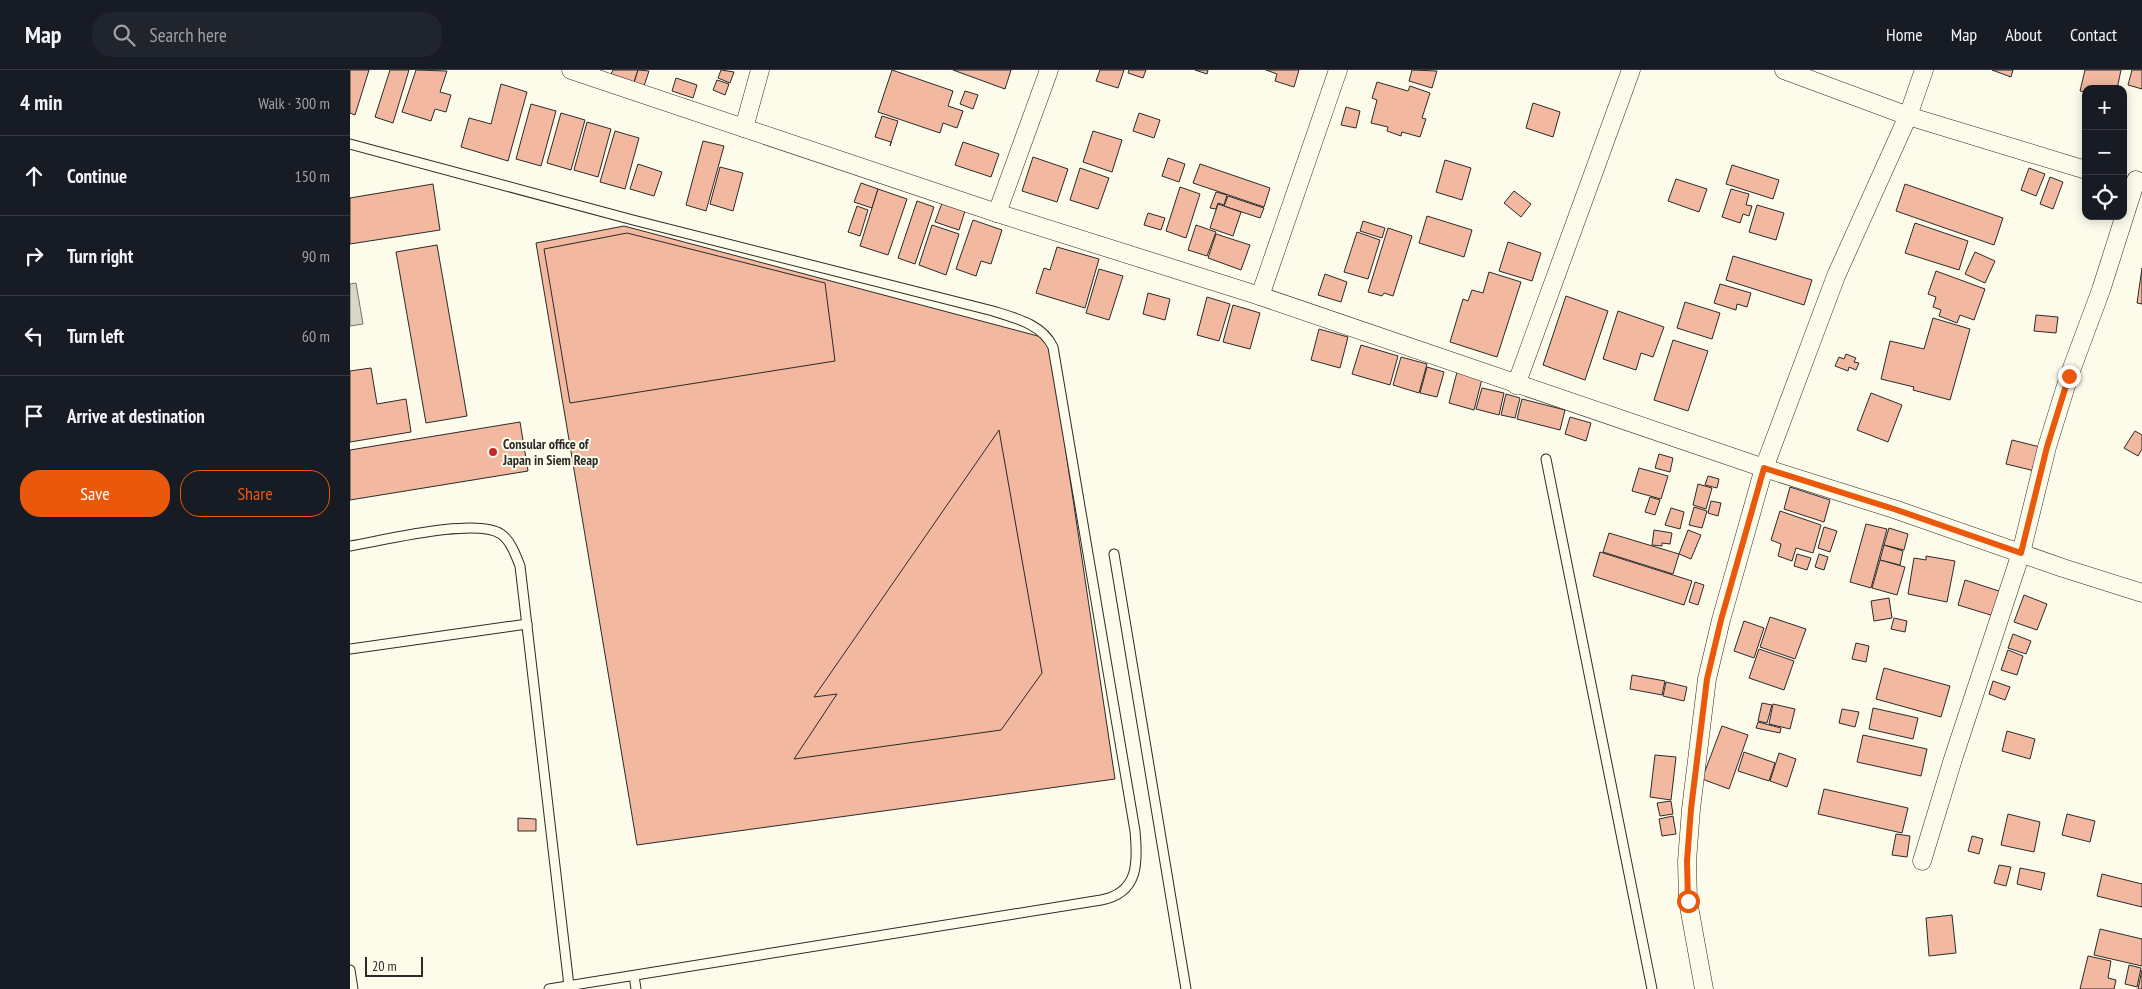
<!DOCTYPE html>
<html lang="en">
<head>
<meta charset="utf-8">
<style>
  body { margin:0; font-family:"PT Sans Narrow",sans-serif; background:#20242c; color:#f1f3f6 }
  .controls { position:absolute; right:15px; top:15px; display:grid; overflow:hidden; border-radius:10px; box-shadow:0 2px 12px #0003 }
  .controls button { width:45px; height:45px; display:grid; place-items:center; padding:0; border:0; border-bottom:1px solid #363941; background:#171b24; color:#f1f3f6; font:25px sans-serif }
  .scale { position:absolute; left:15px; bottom:12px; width:58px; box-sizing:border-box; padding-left:5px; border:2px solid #2b2b2b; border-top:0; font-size:14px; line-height:18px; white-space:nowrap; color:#2b2b2b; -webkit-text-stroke:4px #fdfbea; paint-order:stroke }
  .stop { position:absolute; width:15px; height:15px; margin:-11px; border:4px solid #ea580c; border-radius:50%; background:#fff }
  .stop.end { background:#ea580c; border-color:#fff; box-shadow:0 1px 5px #0008 }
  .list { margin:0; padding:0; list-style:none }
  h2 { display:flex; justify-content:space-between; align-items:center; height:65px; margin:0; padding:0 20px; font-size:21px }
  h2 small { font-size:16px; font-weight:400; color:#9ea1a6 }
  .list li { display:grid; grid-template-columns:32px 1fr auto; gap:15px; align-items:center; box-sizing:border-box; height:80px; padding:0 20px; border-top:1px solid #363941 }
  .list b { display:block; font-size:19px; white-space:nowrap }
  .list em { font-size:16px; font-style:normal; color:#9ea1a6 }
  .actions { display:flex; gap:10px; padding:15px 20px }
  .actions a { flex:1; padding:11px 0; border:1px solid #ea580c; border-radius:20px; text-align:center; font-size:18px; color:#ea580c }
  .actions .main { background:#ea580c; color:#fff }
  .icon { flex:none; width:28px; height:28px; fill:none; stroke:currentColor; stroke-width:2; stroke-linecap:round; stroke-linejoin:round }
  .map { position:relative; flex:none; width:1792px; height:919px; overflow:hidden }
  header { display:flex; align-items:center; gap:30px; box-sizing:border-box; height:70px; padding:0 25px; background:#171b24; border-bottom:1px solid #363941 }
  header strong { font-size:24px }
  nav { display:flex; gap:28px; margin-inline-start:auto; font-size:18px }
  .search { width:350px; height:45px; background:#20242c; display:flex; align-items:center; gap:12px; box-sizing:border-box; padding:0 18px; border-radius:20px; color:#9ea1a6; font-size:19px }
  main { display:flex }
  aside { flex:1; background:#171b24 }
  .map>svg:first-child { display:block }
  .water { fill:#d8d7c9; stroke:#74746e }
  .building { fill:#f2b8a0; stroke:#2b2b2b }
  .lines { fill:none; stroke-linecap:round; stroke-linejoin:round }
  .service-casing { stroke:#2b2b2b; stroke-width:11 }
  .minor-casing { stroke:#2b2b2b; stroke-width:19 }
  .service { stroke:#fdfbea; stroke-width:9 }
  .minor { stroke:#fdfbea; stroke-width:18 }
  .route { stroke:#ea580c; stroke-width:6 }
  .poi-dot { fill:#c62828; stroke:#fdfbea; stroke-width:2 }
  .labels { text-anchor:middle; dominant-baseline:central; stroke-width:4; stroke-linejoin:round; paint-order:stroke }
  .poi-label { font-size:14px; font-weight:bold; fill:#2b2b2b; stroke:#fdfbea; text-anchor:start }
</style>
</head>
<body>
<header>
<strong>Map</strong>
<div class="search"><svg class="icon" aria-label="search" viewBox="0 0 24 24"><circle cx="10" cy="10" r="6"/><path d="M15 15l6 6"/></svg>Search here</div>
<nav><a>Home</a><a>Map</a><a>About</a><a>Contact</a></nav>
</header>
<main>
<aside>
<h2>4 min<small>Walk · 300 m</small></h2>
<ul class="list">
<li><svg class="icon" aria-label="ahead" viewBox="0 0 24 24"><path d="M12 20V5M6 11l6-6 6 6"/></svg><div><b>Continue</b></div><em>150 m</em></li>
<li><svg class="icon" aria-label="right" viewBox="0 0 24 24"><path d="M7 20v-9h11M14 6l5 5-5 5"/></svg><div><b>Turn right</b></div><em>90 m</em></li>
<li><svg class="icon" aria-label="left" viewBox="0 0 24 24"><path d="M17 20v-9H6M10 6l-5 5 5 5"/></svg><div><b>Turn left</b></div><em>60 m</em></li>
<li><svg class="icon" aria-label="arrive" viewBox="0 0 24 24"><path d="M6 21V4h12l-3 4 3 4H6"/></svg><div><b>Arrive at destination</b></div></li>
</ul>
<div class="actions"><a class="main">Save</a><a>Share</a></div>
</aside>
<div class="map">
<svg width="1792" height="919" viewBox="0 0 1792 919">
  <rect width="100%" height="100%" fill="#fdfbea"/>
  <!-- water -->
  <polygon class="water" points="6,213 13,254 0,256 0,214"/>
  <!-- building -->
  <g class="building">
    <polygon points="0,0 19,0 5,45 0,43"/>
    <polygon points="40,0 59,0 43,53 25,47"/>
    <polygon points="66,0 97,1 90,22 101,25 96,42 85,39 81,51 52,42"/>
    <polygon points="263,0 288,0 284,12 261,4"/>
    <polygon points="288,0 299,1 294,16 284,13"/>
    <polygon points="371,0 384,2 380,13 368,8"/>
    <polygon points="542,0 603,21 598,36 613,41 607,58 593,53 590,63 528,42"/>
    <polygon points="603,0 661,0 655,19"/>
    <polygon points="750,0 774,0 768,18 746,11"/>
    <polygon points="779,0 796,0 793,8 778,3"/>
    <polygon points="845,0 858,0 857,4"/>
    <polygon points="916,0 949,0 944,17 925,11 927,4"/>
    <polygon points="1062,0 1087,1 1082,18 1059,11"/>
    <polygon points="1642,0 1663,0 1661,7"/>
    <polygon points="1735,0 1771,0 1767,19 1736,19 1736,22 1730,21"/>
    <polygon points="1782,0 1792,0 1792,19 1778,15"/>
    <polygon points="326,8 347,15 343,28 322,21"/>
    <polygon points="367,10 379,14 375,25 363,20"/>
    <polygon points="1027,12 1058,21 1060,16 1080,23 1072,48 1076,49 1070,67 1052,62 1051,66 1037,61 1038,57 1021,53 1027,30 1022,28"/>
    <polygon points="151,14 177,22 158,91 111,77 119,48 141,54"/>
    <polygon points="615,21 628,25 623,39 610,34"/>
    <polygon points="1183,33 1210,42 1203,67 1176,58"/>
    <polygon points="181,34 206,41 191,96 166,89"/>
    <polygon points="996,37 1010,41 1006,58 991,55"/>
    <polygon points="211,43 235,50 221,100 197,93"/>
    <polygon points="789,43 810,50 804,68 783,61"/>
    <polygon points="532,46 548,51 540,76 541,72 525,67"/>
    <polygon points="237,52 261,59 248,107 224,100"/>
    <polygon points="265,61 289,68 275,119 250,112"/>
    <polygon points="743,61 772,70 762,102 733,92"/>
    <polygon points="353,71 374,76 356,141 336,135"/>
    <polygon points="613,72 649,84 641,107 605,95"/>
    <polygon points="683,87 718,99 707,132 672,121"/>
    <polygon points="818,88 835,94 829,112 812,106"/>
    <polygon points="1095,90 1121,98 1112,130 1086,122"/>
    <polygon points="288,94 312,102 304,126 280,119"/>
    <polygon points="850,94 920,118 914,137 843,113"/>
    <polygon points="1382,95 1429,110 1423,129 1376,114"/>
    <polygon points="370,97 393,103 383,141 360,134"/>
    <polygon points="730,98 759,108 748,139 720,130"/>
    <polygon points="1679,98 1695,104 1686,126 1671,120"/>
    <polygon points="1700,107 1713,112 1703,139 1690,134"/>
    <polygon points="1326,109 1357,119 1349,142 1318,131"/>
    <polygon points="511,113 528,119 522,138 504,132"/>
    <polygon points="83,114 90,160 0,174 0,128"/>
    <polygon points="1555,114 1653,148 1644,175 1546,141"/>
    <polygon points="830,117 850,124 836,168 816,161"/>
    <polygon points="528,119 557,129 538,185 510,176"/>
    <polygon points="1381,119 1399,124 1396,135 1402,136 1399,146 1393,144 1390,153 1372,147"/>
    <polygon points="1164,121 1181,134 1171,147 1154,133"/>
    <polygon points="866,122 877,125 874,135 868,133 866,139 860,138"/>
    <polygon points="878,126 914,138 910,148 874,136"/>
    <polygon points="567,131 584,137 565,194 548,188"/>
    <polygon points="592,133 615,141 609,160 585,152"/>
    <polygon points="868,134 891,142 883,166 860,158"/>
    <polygon points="1407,135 1434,143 1426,170 1399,162"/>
    <polygon points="507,136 518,140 510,166 498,162"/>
    <polygon points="798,143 815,148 811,160 794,155"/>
    <polygon points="1077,146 1122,160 1114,187 1069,173"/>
    <polygon points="623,150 652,160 641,194 631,191 626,206 606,199"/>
    <polygon points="1013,151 1035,158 1032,168 1010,161"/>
    <polygon points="1565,153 1618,171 1609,200 1555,183"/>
    <polygon points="582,155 609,164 596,205 569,195"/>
    <polygon points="846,155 866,162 857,186 838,180"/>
    <polygon points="274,156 699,269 765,709 287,775 186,173"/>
    <polygon points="1038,158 1062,166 1043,226 1034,223 1032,226 1018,222"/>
    <polygon points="1007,162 1030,170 1018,209 994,202"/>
    <polygon points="277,163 475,213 485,291 220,333 194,179"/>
    <polygon points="866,164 900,175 891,200 858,188"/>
    <polygon points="1158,172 1191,183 1182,211 1149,201"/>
    <polygon points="87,175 117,346 76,353 46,182"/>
    <polygon points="707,177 749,189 735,238 686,223 694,198 700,200"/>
    <polygon points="1625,182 1645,191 1635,213 1615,204"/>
    <polygon points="1383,186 1462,210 1454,235 1376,210"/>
    <polygon points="1792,198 1792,234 1787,233"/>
    <polygon points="749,199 773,206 759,250 736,243"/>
    <polygon points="1586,201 1635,219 1624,250 1610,245 1607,253 1589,246 1591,240 1583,237 1586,227 1578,224"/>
    <polygon points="1139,202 1171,212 1147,287 1100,272 1113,229 1118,231 1122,220 1133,223"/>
    <polygon points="975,204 997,212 991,232 968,225"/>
    <polygon points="1370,214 1401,223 1397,237 1387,234 1386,240 1364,233"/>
    <polygon points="798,223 820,229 815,250 793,244"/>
    <polygon points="1216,226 1258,241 1235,310 1193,295"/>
    <polygon points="857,227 880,234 869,271 847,265"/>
    <polygon points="1335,232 1370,243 1362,269 1327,258"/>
    <polygon points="883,235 910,243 900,279 873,272"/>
    <polygon points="1268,241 1314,257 1303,287 1291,283 1286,300 1253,289"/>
    <polygon points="1686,245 1708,247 1706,263 1684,261"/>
    <polygon points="1583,248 1620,259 1600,330 1563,320 1564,317 1531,309 1540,271 1574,279"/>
    <polygon points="969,259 998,267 990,298 961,290"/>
    <polygon points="1323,270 1358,281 1338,341 1304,330"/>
    <polygon points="1011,275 1048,286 1040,315 1002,304"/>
    <polygon points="1496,284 1506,288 1504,292 1509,293 1506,300 1499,297 1498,301 1485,296 1489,287 1494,289"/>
    <polygon points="1051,287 1077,294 1069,323 1043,315"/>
    <polygon points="1077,297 1094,302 1087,327 1070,323"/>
    <polygon points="21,298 27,334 56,329 61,362 0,372 0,301"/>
    <polygon points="1107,302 1132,309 1124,340 1099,333"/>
    <polygon points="1132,318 1154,323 1149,345 1126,339"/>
    <polygon points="1521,323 1552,335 1538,372 1507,360"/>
    <polygon points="1156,324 1170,328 1165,348 1151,345"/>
    <polygon points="1172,329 1215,340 1210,360 1167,349"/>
    <polygon points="1220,347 1241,353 1236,371 1215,364"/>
    <polygon points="170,352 178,401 0,430 0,380"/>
    <polygon points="649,360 692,603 651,660 444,689 487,624 464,627"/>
    <polygon points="1785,361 1792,365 1792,379 1788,386 1774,378"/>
    <polygon points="1662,370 1690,377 1685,401 1656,394"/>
    <polygon points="1309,384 1323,388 1320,402 1305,398"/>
    <polygon points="1289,398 1318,406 1311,429 1282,421"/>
    <polygon points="1358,406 1369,409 1367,418 1355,415"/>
    <polygon points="1348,414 1362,418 1356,439 1343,435"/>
    <polygon points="1440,417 1480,430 1474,452 1434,439"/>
    <polygon points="1300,427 1310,430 1305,445 1295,442"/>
    <polygon points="1361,431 1371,433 1368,446 1358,443"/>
    <polygon points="1344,437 1357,441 1352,458 1339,455"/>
    <polygon points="1321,438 1334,442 1330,459 1315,455"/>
    <polygon points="1430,441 1471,455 1463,483 1446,478 1442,491 1428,486 1431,474 1421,470"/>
    <polygon points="1516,454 1537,459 1521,518 1500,512"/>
    <polygon points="1474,457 1487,461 1480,482 1468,478"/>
    <polygon points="1539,458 1558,464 1554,480 1534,475"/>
    <polygon points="1304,460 1322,463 1320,474 1312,473 1312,476 1302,475"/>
    <polygon points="1338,460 1351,465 1341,489 1329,484"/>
    <polygon points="1259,463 1329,484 1323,504 1253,482"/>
    <polygon points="1534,475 1553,481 1550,495 1530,490"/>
    <polygon points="1250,482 1342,511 1334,535 1243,506"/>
    <polygon points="1447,484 1461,488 1457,500 1444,496"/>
    <polygon points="1469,484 1478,487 1474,500 1465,497"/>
    <polygon points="1576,486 1605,491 1597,532 1558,524 1564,488 1576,490"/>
    <polygon points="1530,490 1555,497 1547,525 1522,518"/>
    <polygon points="1615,510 1652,522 1644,546 1608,535"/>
    <polygon points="1345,512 1354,515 1348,535 1339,532"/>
    <polygon points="1674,525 1697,534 1687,560 1664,552"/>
    <polygon points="1539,528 1542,548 1524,551 1521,531"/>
    <polygon points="1420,547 1456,559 1445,589 1410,577"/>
    <polygon points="1544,548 1557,551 1555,562 1541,559"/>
    <polygon points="1394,551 1414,558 1404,588 1384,581"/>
    <polygon points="1663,564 1681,571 1676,584 1658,578"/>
    <polygon points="1506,573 1519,576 1516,592 1502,589"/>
    <polygon points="1409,579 1444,591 1434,620 1399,608"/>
    <polygon points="1658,580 1673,586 1667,605 1651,600"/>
    <polygon points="1534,598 1600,616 1591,647 1526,629"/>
    <polygon points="1282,605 1315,611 1312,625 1280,619"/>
    <polygon points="1643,611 1660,617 1655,630 1639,624"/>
    <polygon points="1316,612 1337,617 1334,631 1313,626"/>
    <polygon points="1412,633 1422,635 1417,653 1408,651"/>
    <polygon points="1423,634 1445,639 1440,659 1419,654"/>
    <polygon points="1523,638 1568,648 1563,669 1519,659"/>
    <polygon points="1492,639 1509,642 1505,657 1489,653"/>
    <polygon points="1408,652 1431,658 1430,663 1406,658"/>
    <polygon points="1372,656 1398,665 1379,719 1352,709"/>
    <polygon points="1657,661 1685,669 1680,689 1652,681"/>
    <polygon points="1513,665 1577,679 1571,706 1507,692"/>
    <polygon points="1394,682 1425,693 1419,711 1388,701"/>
    <polygon points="1429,683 1446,689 1437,717 1420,711"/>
    <polygon points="1305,685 1326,687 1321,730 1300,727"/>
    <polygon points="1474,719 1558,738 1552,763 1468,744"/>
    <polygon points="1321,731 1323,744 1310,746 1307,733"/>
    <polygon points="1658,744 1690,752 1684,782 1651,775"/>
    <polygon points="1717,744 1745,751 1740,772 1712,765"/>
    <polygon points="1323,746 1326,764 1312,766 1309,749"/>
    <polygon points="168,748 186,749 186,761 168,761"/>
    <polygon points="1546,764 1560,766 1557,787 1542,785"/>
    <polygon points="1622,766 1633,769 1629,784 1618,781"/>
    <polygon points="1649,795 1661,797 1656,816 1644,813"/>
    <polygon points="1670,798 1695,803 1691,820 1667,814"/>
    <polygon points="1752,804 1792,814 1792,837 1747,826"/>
    <polygon points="1602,845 1606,883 1579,886 1576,848"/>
    <polygon points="1750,859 1792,869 1792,896 1744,885"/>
    <polygon points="1738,886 1761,891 1758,908 1766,910 1764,919 1730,919"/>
    <polygon points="1779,895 1791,898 1787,917 1775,914"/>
    <polygon points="1792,900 1792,919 1788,919"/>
  </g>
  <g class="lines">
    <defs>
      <g id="service">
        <path d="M0 74 283 150 643 241C665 248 692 254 703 277L785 761C788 792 789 823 751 830L199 919"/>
        <polyline points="1196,389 1302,919"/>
        <path d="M0 476C31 471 126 447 151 464 161 471 166 486 170 496L219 916"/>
        <polyline points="764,484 836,919"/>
        <polyline points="0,579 177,554"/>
        <polyline points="0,900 3,919"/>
        <polyline points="284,906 286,919"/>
      </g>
      <g id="minor">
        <polyline points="221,0 647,143 910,226 1414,398 1544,439 1713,498 1792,523"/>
        <polyline points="1434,0 1558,46 1736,100"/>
        <polyline points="394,58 410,0"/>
        <polyline points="647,143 699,0"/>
        <polyline points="910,226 988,0"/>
        <polyline points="1166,315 1281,0"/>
        <polyline points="1572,791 1603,689 1671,483 1697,377 1719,306 1751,220 1786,110"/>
        <polyline points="1354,919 1338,831 1337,791 1341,739 1357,609 1371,550 1414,398 1486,206 1558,46 1574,0"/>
      </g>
    </defs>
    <!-- service casing -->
    <use href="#service" class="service-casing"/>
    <!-- minor casing -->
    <use href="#minor" class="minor-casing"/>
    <!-- service -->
    <use href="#service" class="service"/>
    <!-- minor -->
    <use href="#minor" class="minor"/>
  </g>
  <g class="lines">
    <!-- route -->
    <polyline class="route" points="1338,831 1337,791 1341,739 1357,609 1371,550 1414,398 1544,439 1671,483 1697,377 1719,306"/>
  </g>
  <!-- markers -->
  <circle class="poi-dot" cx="143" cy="382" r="5"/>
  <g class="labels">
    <!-- poi labels -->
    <g class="poi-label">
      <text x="153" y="374">Consular office of<tspan x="153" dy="16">Japan in Siem Reap</tspan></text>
    </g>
  </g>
</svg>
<div class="controls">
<button>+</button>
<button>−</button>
<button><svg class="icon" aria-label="locate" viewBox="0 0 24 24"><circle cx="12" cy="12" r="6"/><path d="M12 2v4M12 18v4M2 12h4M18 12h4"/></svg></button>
</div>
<div class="scale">20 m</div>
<div class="stop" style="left:1338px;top:831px"></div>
<div class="stop end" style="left:1719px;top:306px"></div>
</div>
</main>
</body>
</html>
